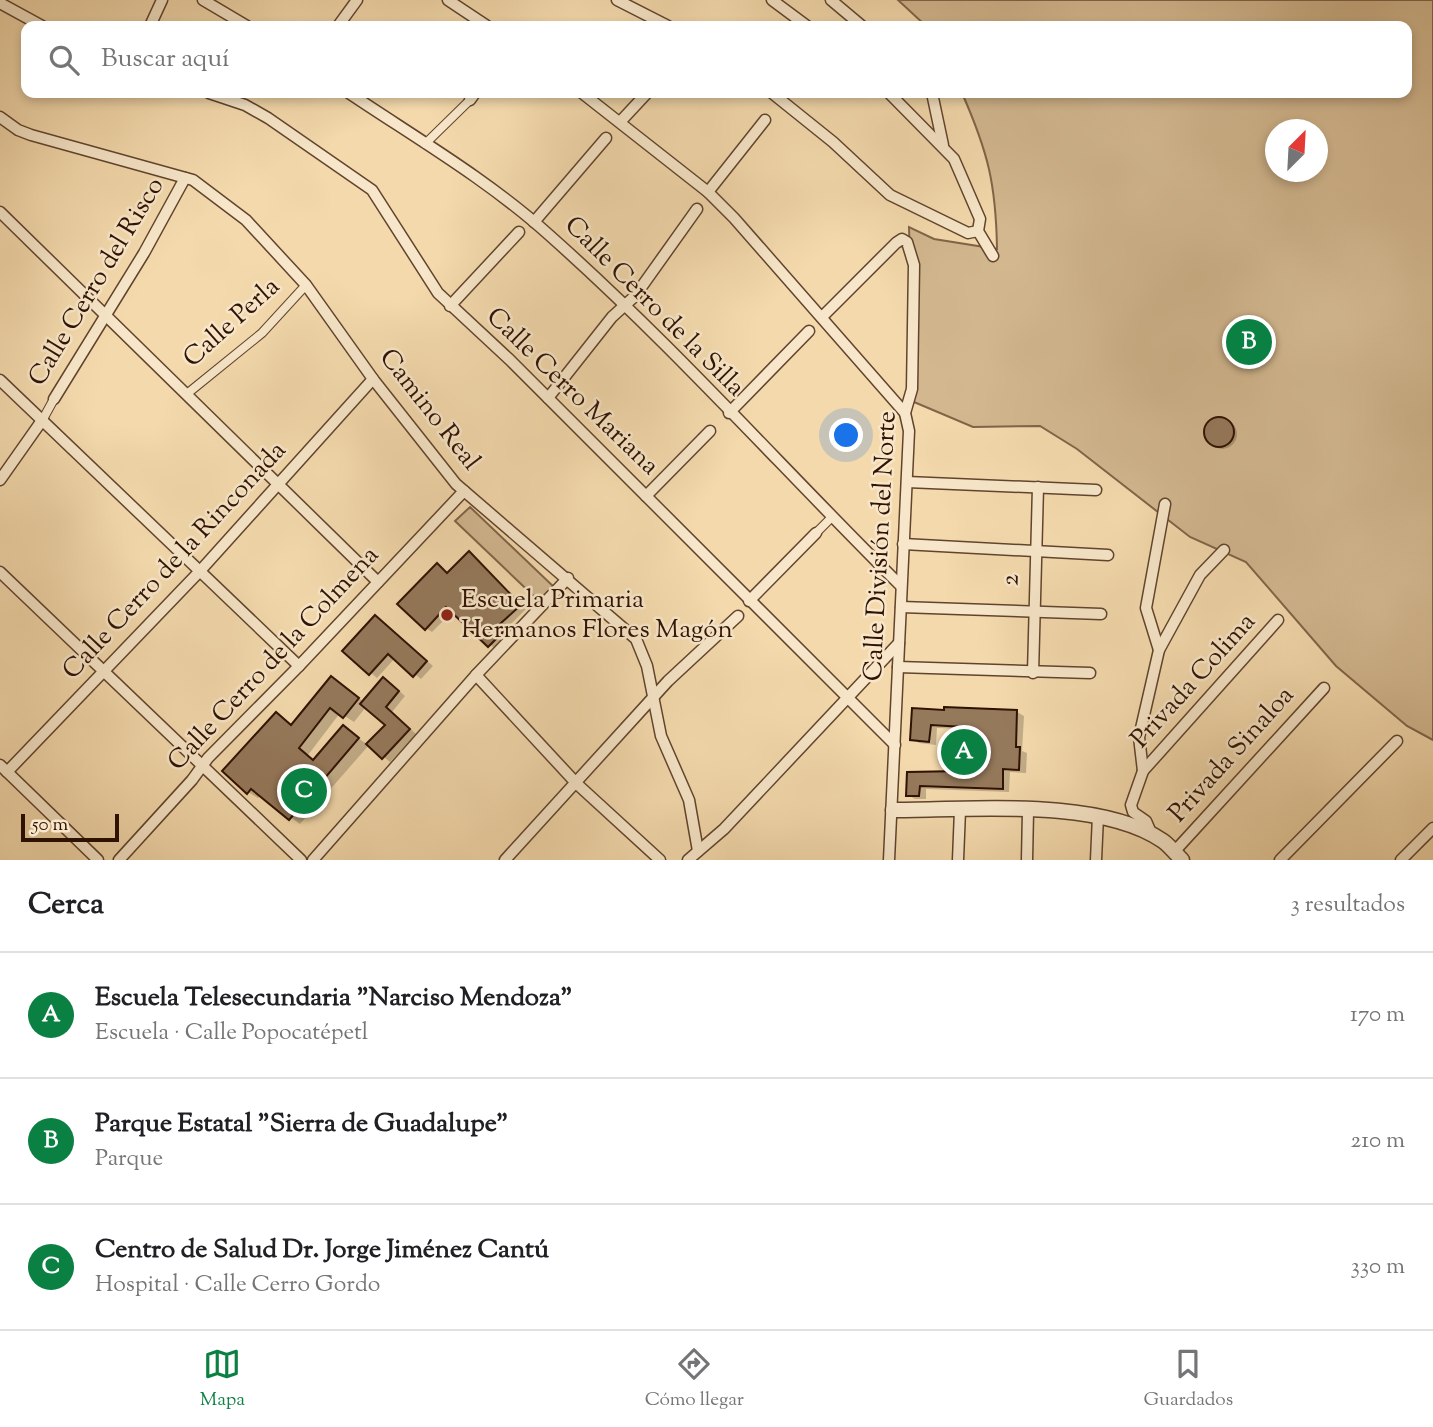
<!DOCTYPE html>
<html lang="es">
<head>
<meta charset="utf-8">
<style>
  body { margin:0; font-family:"Sorts Mill Goudy",serif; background:#f2f2f2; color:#202124 }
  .compass { position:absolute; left:1265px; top:119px; width:63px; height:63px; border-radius:50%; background:#fff; box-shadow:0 4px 10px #0003; rotate:24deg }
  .scale { position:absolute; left:21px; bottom:18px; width:98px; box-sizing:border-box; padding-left:7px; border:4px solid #301203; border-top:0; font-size:19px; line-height:24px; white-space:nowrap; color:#301203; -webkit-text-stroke:5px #f7e6c9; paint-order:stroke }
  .you { position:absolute; left:847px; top:436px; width:24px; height:24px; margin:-18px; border:5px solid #fff; border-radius:50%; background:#1a73e8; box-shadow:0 0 0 10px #1a73e833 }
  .badge { display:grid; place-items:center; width:46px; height:46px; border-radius:50%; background:#0b8043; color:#fff; font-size:23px; font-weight:700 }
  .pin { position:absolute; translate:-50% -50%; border:4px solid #fff; box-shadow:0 2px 7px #0006 }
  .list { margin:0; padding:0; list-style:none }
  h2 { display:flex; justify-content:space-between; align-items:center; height:91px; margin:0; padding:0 28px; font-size:30px }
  h2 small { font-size:23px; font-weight:400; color:#757577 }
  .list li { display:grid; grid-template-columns:46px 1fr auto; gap:21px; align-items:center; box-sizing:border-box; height:126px; padding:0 28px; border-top:2px solid #e0e0e0 }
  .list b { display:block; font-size:26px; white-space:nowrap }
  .list p { margin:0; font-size:23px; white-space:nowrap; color:#757577 }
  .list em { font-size:23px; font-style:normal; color:#757577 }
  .icon { flex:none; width:38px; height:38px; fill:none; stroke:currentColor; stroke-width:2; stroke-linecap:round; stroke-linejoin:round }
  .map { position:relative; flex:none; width:1433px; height:860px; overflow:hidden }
  .search { position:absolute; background:#fff; box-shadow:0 4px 10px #0003; left:21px; right:21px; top:21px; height:77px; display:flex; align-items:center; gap:18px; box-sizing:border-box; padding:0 24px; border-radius:14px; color:#757577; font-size:26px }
  .sheet { height:469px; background:#fff }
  nav { display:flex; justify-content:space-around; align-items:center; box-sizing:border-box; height:98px; border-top:2px solid #e0e0e0; background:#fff; font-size:19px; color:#757577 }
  nav a { display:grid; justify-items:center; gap:4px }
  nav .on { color:#0b8043 }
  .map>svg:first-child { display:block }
  .green { fill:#d2b78f; stroke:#816449; stroke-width:2; fill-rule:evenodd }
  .shadow { fill:#0003; fill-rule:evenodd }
  .building { fill:#95795b; stroke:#301203; stroke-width:2 }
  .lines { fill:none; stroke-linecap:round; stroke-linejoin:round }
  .pedestrian-casing { stroke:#61442d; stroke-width:10 }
  .minor-casing { stroke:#61442d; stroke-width:13 }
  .tertiary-casing { stroke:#61442d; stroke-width:17 }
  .pedestrian { stroke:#f7e6c9; stroke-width:8 }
  .minor { stroke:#f7e6c9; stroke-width:10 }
  .tertiary { stroke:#f7e6c9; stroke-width:14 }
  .poi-dot { fill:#8f2418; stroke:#f7e6c9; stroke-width:2.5 }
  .labels { text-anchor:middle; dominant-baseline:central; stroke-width:5; stroke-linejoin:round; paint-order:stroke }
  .street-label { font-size:26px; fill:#301203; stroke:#f7e6c9 }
  .poi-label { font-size:26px; fill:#301203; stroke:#f7e6c9; text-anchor:start }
</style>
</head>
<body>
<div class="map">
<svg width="1433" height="860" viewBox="0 0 1433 860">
  <rect width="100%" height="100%" fill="#f3d9ac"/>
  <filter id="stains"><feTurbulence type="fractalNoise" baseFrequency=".00286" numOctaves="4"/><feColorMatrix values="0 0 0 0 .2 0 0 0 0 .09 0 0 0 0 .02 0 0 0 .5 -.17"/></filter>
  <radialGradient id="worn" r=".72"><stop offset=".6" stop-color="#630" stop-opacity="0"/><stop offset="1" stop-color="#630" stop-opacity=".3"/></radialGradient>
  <!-- green -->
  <g class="green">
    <path d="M898 0H1433V740L1407 726 1336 666 1246 562 1190 537 1077 449 1040 426 973 427 914 402 909 227 934 239 997 249C996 184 988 152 962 93H1407V26H926ZM1276 130H1318V172H1276Z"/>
    <polygon points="470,507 555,588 541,603 455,521"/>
  </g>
  <!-- shadow -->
  <g class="shadow">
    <circle cx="1222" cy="434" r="15"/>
    <polygon points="469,553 526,609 506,629 512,634 496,650 453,611 432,632 426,628 437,565 448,573"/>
    <polygon points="382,622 433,666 421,679 395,658 377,678 345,651"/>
    <path d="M332 678 364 702 390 683 405 696 392 712 416 734 390 762 369 745 300 824 261 795 258 798 248 792 276 714 293 726ZM366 707 387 724 368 745 343 727 315 761 308 755 340 713 354 722Z"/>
    <polygon points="914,709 1017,712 1024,716 1022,751 1027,753 1026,773 1010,772 1009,792 926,789 926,799 915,799 908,795 909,774 963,773 966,729 937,728 936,745 919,743 912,739"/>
  </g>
  <!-- building -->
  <g class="building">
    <circle cx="1219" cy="432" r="15"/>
    <polygon points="469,551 521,605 500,624 506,629 488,647 446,607 425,630 397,604 437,563 447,573"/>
    <polygon points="375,615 427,661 413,677 388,654 369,675 342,651"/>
    <polygon points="331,676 359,698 343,718 330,708 299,748 313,760 343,725 359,738 289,820 251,789 247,794 222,771 276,712 291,725"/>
    <polygon points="383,677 399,691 386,707 410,729 382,759 366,744 385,725 360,704"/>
    <polygon points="944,707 1017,710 1016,747 1020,747 1019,770 1003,769 1003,789 920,786 919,796 906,796 907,772 961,771 964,727 931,725 929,742 910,740 912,708 944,710"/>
  </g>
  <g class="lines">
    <defs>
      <g id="pedestrian">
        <polyline points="425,144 470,100"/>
        <polyline points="188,393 262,333 306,285"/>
        <polyline points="43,419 54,399"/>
        <polyline points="816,533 832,517"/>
      </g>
      <g id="minor">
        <polyline points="203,0 247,26"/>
        <polyline points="448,0 487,26"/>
        <polyline points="617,0 668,26"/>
        <polyline points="772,0 807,26"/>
        <polyline points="831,0 862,26"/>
        <polyline points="0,3 42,26"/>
        <polyline points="150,26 162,0"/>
        <polyline points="338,26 357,0"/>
        <polyline points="209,93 245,105 268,118 372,190 438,293 510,360 895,745"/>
        <path d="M349 93C416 138 488 180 548 234 672 344 783 469 901 586"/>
        <polyline points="582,93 708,192 734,218 905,413"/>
        <polyline points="772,93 833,142 890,195 968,233 978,231"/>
        <polyline points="889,93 954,159 980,219 978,231 993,256"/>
        <polyline points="932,93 943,145"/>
        <polyline points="470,100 475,93"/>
        <polyline points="0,117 18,130 31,135 193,180 246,220 306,285 373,379 456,484 636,639 647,666 661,736 689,800 698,851"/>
        <polyline points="620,122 647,93"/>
        <polyline points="708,192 765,120"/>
        <polyline points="0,212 378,582"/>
        <polyline points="534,222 606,138"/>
        <polyline points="450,306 519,232"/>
        <polyline points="822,317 896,243 902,239 907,242 914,265 912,389 905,413 909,431 889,860"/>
        <polyline points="0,380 299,666"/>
        <polyline points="548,398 612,317 635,296 697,209"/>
        <polyline points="54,399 144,253 185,178"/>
        <polyline points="729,413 809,331"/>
        <polyline points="0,480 43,419"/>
        <polyline points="907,482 1096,490"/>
        <polyline points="646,496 710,431"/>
        <polyline points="903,544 1108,555"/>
        <polyline points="0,572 301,860"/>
        <polyline points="749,601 816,533"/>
        <polyline points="901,607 1101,614"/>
        <polyline points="1159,650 1146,608 1165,504"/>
        <polyline points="898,667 1090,673"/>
        <polyline points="1033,673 1038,487"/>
        <polyline points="476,675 577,784 660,860"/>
        <polyline points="0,765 98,860"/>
        <polyline points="1143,771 1278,620"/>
        <polyline points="7,772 200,571 373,379"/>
        <polyline points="1152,835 1146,821 1133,812 1131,805 1143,771 1139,737 1159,650 1200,575 1224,550"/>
        <polyline points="1174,852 1324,688"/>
        <polyline points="119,860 192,780 208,758 299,666 464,491"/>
        <polyline points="313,860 476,675 568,578"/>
        <polyline points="505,860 668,681 738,616"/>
        <polyline points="688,860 724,829 899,643"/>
        <polyline points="958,860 960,810"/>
        <polyline points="1027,860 1028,811"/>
        <polyline points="1096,860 1098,816"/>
        <polyline points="1280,860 1397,741"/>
        <polyline points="1401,860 1433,828"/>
      </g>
      <path id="tertiary" d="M893 810C968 810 1100 797 1163 841 1170 846 1176 854 1182 860"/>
    </defs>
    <!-- pedestrian casing -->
    <use href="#pedestrian" class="pedestrian-casing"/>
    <!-- minor casing -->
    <use href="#minor" class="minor-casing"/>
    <!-- tertiary casing -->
    <use href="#tertiary" class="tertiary-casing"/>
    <!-- pedestrian -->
    <use href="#pedestrian" class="pedestrian"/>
    <!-- minor -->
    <use href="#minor" class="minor"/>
    <!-- tertiary -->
    <use href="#tertiary" class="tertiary"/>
  </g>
  <!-- markers -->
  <circle class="poi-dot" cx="447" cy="615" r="7"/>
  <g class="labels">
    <!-- street labels -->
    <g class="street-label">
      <text transform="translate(97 282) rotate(-59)">Calle Cerro del Risco</text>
      <text transform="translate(654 307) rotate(45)">Calle Cerro de la Silla</text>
      <text transform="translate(232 323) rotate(-42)">Calle Perla</text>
      <text transform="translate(572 392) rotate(44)">Calle Cerro Mariana</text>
      <text transform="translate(429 410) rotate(52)">Camino Real</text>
      <text transform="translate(881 546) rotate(-87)">Calle División del Norte</text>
      <text transform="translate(175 561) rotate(-47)">Calle Cerro de la Rinconada</text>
      <text transform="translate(1011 580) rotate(-89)">2</text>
      <text transform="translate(274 659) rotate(-47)">Calle Cerro de la Colmena</text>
      <text transform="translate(1194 681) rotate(-48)">Privada Colima</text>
      <text transform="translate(1232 755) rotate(-48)">Privada Sinaloa</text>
    </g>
    <!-- poi labels -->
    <g class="poi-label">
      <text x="461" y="600">Escuela Primaria<tspan x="461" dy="30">Hermanos Flores Magón</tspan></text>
    </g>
  </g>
  <rect width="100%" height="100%" filter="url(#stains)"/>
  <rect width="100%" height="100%" fill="url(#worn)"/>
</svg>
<svg class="compass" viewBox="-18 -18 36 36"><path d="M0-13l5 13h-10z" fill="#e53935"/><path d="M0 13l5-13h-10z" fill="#757577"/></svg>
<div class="scale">50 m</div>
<div class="you"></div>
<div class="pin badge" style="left:964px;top:752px">A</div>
<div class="pin badge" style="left:1249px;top:342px">B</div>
<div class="pin badge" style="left:304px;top:791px">C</div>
<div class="search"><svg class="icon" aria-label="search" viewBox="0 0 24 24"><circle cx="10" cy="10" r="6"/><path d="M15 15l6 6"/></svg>Buscar aquí</div>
</div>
<section class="sheet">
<h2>Cerca<small>3 resultados</small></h2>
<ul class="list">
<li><span class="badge">A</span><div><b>Escuela Telesecundaria &quot;Narciso Mendoza&quot;</b><p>Escuela · Calle Popocatépetl</p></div><em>170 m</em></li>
<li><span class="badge">B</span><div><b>Parque Estatal &quot;Sierra de Guadalupe&quot;</b><p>Parque</p></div><em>210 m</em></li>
<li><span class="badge">C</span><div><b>Centro de Salud Dr. Jorge Jiménez Cantú</b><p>Hospital · Calle Cerro Gordo</p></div><em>330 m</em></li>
</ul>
</section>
<nav>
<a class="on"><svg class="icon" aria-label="map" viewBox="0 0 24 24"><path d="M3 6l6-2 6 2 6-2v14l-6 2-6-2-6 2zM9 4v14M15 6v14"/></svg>Mapa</a>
<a><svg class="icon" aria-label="directions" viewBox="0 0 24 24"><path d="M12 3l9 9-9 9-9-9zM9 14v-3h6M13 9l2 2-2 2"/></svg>Cómo llegar</a>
<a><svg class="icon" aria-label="saved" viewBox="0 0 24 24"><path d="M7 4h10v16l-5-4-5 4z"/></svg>Guardados</a>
</nav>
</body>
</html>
